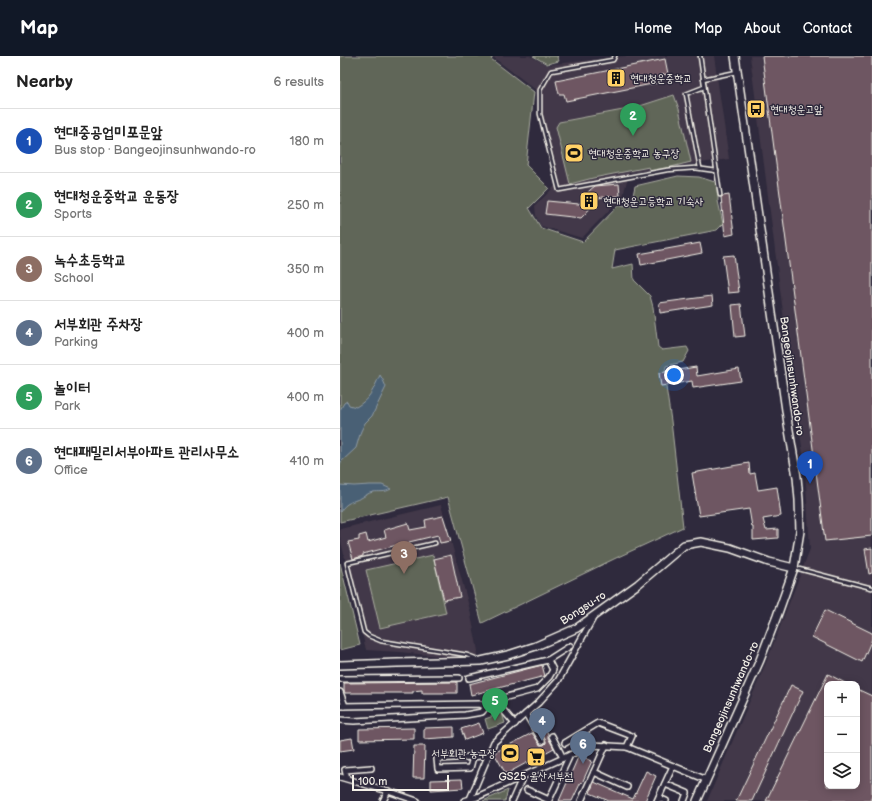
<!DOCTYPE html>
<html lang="en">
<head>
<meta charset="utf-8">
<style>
  body { margin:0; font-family:"Balsamiq Sans","Poor Story",sans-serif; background:#f2f2f2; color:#222 }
  .controls { position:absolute; right:12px; bottom:12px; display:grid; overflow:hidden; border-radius:8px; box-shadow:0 2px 10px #0003 }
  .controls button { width:36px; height:36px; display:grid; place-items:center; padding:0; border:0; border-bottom:1px solid #e0e0e0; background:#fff; color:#222; font:20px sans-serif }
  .scale { position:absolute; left:12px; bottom:10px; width:97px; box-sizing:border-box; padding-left:4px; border:2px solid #f4f1e8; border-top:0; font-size:11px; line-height:14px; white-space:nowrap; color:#f4f1e8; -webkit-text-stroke:3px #2f2a3d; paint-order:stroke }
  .you { position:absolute; left:334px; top:319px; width:14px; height:14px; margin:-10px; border:3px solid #fff; border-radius:50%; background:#1a73e8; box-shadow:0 0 0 6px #1a73e833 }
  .badge { display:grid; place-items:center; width:26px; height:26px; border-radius:50%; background:#111827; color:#fff; font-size:13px; font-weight:700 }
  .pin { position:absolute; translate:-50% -33px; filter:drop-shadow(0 1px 2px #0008) }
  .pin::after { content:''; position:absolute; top:21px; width:14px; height:12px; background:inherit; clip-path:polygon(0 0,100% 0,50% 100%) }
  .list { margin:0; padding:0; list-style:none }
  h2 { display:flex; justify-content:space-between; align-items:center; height:52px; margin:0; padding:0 16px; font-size:17px }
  h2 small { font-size:13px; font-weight:400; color:#767676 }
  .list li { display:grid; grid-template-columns:26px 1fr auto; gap:12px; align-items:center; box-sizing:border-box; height:64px; padding:0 16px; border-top:1px solid #e0e0e0 }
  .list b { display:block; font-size:15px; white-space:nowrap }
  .list p { margin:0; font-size:13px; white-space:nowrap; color:#767676 }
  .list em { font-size:13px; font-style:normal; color:#767676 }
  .icon { flex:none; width:22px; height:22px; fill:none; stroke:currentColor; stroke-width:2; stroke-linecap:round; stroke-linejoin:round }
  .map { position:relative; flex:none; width:532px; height:745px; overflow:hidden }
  header { display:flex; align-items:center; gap:24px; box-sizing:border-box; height:56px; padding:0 20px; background:#111827; color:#fff }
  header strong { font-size:19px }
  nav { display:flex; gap:22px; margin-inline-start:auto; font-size:14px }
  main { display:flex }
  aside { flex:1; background:#fff }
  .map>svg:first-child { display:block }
  .built { fill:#423848; fill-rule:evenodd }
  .green { fill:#606659; stroke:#aaaca0 }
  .water { fill:#4a6075; stroke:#8e9aa3 }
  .building { fill:#6e5762; stroke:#f4f1e8 }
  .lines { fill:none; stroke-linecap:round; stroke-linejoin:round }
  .lane-casing { stroke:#f4f1e8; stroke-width:5.5 }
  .street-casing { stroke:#f4f1e8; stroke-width:8 }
  .secondary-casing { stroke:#f4f1e8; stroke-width:10 }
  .lane { stroke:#2f2a3d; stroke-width:2.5 }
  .street { stroke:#2f2a3d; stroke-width:5 }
  .secondary { stroke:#2f2a3d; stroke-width:7 }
  .labels { text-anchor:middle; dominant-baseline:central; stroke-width:3; stroke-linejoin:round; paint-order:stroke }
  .poi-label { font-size:11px; fill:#f4f1e8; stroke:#2f2a3d; text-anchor:start }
  .street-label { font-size:11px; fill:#f4f1e8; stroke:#2f2a3d }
</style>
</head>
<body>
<header>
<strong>Map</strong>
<nav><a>Home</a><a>Map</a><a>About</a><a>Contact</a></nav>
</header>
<main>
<aside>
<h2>Nearby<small>6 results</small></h2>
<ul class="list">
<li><span class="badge" style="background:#1a4fb4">1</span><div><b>현대중공업미포문앞</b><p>Bus stop · Bangeojinsunhwando-ro</p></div><em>180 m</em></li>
<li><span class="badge" style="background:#2e9e5b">2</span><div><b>현대청운중학교 운동장</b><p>Sports</p></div><em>250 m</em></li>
<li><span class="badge" style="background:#8d6e63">3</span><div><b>녹수초등학교</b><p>School</p></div><em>350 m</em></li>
<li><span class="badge" style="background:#5c6f8a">4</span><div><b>서부회관 주차장</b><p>Parking</p></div><em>400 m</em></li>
<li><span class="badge" style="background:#2e9e5b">5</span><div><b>놀이터</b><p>Park</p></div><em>400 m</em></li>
<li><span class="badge" style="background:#5c6f8a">6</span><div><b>현대패밀리서부아파트 관리사무소</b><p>Office</p></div><em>410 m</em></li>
</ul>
</aside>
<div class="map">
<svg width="532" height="745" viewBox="0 0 532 745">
  <rect width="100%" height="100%" fill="#2f2a3d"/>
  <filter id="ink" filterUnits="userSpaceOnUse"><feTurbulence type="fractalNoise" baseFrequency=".025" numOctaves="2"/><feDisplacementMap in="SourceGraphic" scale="8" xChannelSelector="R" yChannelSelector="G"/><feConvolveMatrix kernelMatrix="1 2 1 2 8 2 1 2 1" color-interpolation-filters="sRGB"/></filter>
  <g filter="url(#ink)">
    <!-- built -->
    <g class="built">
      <polygon points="155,0 190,0 207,9 286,0 374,0 389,103 289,117 283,140 242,182 201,170 196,160 195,150 216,129 196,34 154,2"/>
      <path d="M410 0H532V745H367L426 607 470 493 465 412 444 264ZM487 628H517V730H487Z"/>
      <polygon points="101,449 130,554 138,595 135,604 60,596 26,594 0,481 0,473"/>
    </g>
    <!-- green -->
    <g class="green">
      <polygon points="0,0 153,0 151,3 194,36 186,109 209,132 189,152 201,172 243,186 278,150 291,149 295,130 338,120 359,121 378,127 378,145 383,168 377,174 275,194 272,213 293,208 294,224 310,240 313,251 318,291 322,294 347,291 349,295 343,306 326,310 325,324 331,365 343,471 276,502 142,567 108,441 0,466"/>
      <polygon points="193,0 218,0 217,1 219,5 207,8"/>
      <polygon points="334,39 339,53 351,106 311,116 309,111 253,122 230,128 216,71 219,66 283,54 303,49"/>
      <polygon points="93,499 106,557 40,572 26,514"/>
      <polygon points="0,507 20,589 0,594"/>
      <polygon points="162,657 165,667 148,673 145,663"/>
      <polygon points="168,734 165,745 143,745"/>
    </g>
    <!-- water -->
    <g class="water">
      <path d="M40 319 43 324 46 331 32 360 25 367 21 375 16 392 1 406 0 410V354L4 347 7 345 9 349 16 351C30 343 33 334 40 319Z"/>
      <path d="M0 429 14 430 30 429H42L51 433C45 437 39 435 33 436 28 437 25 440 21 442 12 446 6 446 0 456Z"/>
    </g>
    <!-- building -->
    <g class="building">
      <polygon points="422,0 532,0 532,480 485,485"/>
      <polygon points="325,3 328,18 321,19 322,26 226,45 224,38 219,38 216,25"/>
      <polygon points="279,128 280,140 263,141 259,142 245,158 241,162 205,158 207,145 239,148 250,134 255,130"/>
      <polygon points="389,139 394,178 385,180 381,141 383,140"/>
      <polygon points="360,187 362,197 301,209 299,198"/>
      <polygon points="394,199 399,236 388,237 383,200"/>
      <polygon points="372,240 373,249 320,257 319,247"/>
      <polygon points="401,248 405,280 395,281 392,249"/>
      <polygon points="356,311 357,320 399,313 401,325 353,332 352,325 321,330 319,317"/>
      <polygon points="409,407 410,418 415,417 418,434 437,431 441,460 423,463 426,474 438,473 438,482 413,484 413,471 412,471 409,453 359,460 352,417"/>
      <polygon points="103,460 111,485 100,487 98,479 69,486 70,490 59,492 57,489 23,498 23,500 13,503 8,486 19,484 19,480 26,478 28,486 46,481 44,474 68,467 70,474 86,471 85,464"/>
      <polygon points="532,492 532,517 529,518 525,493"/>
      <polygon points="111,499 120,541 104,544 94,503"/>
      <polygon points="485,554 532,577 532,583 522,606 472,581"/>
      <polygon points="202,609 205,620 131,639 129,628"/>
      <polygon points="488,618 507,628 487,628 487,730 517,730 517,633 532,640 532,740 530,745 426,745"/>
      <polygon points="117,626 117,637 82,637 82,634 73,635 73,637 5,637 4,635 4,627"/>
      <polygon points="451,629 463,635 412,745 396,745"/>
      <polygon points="139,667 143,677 125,684 121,673"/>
      <polygon points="204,670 208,678 208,682 214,692 166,718 154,697 192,677 199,687 200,689 204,689 206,687 206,685 199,673"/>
      <polygon points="114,671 114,681 84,683 84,672"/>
      <polygon points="74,672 74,683 19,684 19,673"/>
      <polygon points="12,682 14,693 0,695 0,684"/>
      <polygon points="74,690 85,690 84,722 73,722"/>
      <polygon points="239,699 252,705 242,727 241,726 232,745 219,745"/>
      <polygon points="306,715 316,720 305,745 269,745 250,737 254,726 293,743"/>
      <polygon points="122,723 123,732 91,734 91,724"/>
    </g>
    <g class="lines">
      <defs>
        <g id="lane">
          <polyline points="275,0 273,4 211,15 200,34 200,58 219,134 327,114 355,112 377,115"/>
          <polyline points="360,0 380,139"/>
          <polyline points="363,23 397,16"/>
          <polyline points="360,112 346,38 364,31"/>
          <polyline points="95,487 7,507 24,576 29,580 41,585 127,599 135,602"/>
          <polyline points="455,512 532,532"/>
        </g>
        <g id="street">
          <polyline points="129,622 208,604"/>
          <polyline points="0,623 119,622"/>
          <polyline points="0,636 5,650"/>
          <polyline points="158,648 163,642 197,633 209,621 213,614 208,604 230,590"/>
          <polyline points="0,650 140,648 146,651 142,656 125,659 14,665 0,664"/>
          <polyline points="146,651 158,648 175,668"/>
          <polyline points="186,658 202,685"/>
          <polyline points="212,680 223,702"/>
          <polyline points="225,687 258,667 292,680 287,691"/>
          <polygon points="133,701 130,712 98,713 97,703"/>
          <polyline points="133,701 148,699"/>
          <polyline points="254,716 287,731"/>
          <polyline points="0,721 48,735"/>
          <polyline points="7,722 5,714 31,712"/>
          <polyline points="325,728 347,737 344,745"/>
          <polyline points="187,734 209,744 230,699"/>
          <polyline points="319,742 326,745"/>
          <polyline points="130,743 154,686 198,647 218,625 253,562"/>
          <polyline points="43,745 48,735 77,745"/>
          <polyline points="124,745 137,741 252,689 287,691 367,724"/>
          <polyline points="172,745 183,720"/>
          <polyline points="241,745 266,689"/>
          <polyline points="317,745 333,710"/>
        </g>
        <g id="secondary">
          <polyline points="0,609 57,607 141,605 168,599 196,590 237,572 298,528 344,489 361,486 390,492 429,506 454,512"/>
          <polyline points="357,745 420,604 437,560 454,512 460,475 459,444 457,421 448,368 395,0"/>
        </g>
      </defs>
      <!-- lane casing -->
      <use href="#lane" class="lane-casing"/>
      <!-- street casing -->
      <use href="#street" class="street-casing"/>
      <!-- secondary casing -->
      <use href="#secondary" class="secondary-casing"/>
      <!-- lane -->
      <use href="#lane" class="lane"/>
      <!-- street -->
      <use href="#street" class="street"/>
      <!-- secondary -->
      <use href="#secondary" class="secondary"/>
    </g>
  </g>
  <!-- icons -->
  <defs>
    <symbol id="building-square" viewBox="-11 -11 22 22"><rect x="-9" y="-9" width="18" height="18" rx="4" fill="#ffd166" stroke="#2f2a3d"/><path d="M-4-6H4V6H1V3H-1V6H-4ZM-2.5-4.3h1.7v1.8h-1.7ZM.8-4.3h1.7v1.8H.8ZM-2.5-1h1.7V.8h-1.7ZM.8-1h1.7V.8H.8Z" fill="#111"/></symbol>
    <symbol id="bus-square" viewBox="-11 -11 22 22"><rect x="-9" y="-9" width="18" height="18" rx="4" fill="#ffd166" stroke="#2f2a3d"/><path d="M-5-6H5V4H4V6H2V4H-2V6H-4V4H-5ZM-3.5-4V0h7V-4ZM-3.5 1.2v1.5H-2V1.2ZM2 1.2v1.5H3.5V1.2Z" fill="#111"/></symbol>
    <symbol id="stadium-square" viewBox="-11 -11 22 22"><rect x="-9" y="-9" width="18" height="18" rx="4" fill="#ffd166" stroke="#2f2a3d"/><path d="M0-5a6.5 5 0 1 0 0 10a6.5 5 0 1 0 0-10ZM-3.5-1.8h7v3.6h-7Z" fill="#111"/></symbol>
    <symbol id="supermarket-square" viewBox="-11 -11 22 22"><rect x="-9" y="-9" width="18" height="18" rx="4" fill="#ffd166" stroke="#2f2a3d"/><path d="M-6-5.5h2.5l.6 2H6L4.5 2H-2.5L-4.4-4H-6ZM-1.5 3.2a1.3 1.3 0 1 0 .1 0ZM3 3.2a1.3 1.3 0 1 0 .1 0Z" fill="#111"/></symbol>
  </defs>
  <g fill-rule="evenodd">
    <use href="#building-square" x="265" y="11" width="22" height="22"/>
    <use href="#bus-square" x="405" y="42" width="22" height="22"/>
    <use href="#stadium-square" x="223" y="86" width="22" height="22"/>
    <use href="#building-square" x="238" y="134" width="22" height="22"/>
    <use href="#stadium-square" x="159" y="686" width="22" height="22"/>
    <use href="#supermarket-square" x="185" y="690" width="22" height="22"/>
  </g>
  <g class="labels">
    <!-- poi labels -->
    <g class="poi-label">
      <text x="290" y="22">현대청운중학교</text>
      <text x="430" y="53">현대청운고앞</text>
      <text x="248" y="97">현대청운중학교 농구장</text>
      <text x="263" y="145">현대청운고등학교 기숙사</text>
      <text x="156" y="697" text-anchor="end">서부회관 농구장</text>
      <text x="196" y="720" text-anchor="middle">GS25 울산서부점</text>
    </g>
    <!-- street labels -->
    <g class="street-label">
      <text transform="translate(452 320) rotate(82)">Bangeojinsunhwando-ro</text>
      <text transform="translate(243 552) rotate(-33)">Bongsu-ro</text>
      <text transform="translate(391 641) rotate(-66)">Bangeojinsunhwando-ro</text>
    </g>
  </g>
</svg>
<div class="controls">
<button>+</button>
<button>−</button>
<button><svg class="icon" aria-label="layers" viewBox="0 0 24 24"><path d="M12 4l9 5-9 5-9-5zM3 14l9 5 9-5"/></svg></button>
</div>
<div class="scale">100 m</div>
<div class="you"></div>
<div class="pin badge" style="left:470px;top:428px;background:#1a4fb4">1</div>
<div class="pin badge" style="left:293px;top:80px;background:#2e9e5b">2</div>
<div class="pin badge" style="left:64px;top:518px;background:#8d6e63">3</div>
<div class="pin badge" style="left:202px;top:685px;background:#5c6f8a">4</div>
<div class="pin badge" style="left:155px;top:665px;background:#2e9e5b">5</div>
<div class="pin badge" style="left:243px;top:708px;background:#5c6f8a">6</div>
</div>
</main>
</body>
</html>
